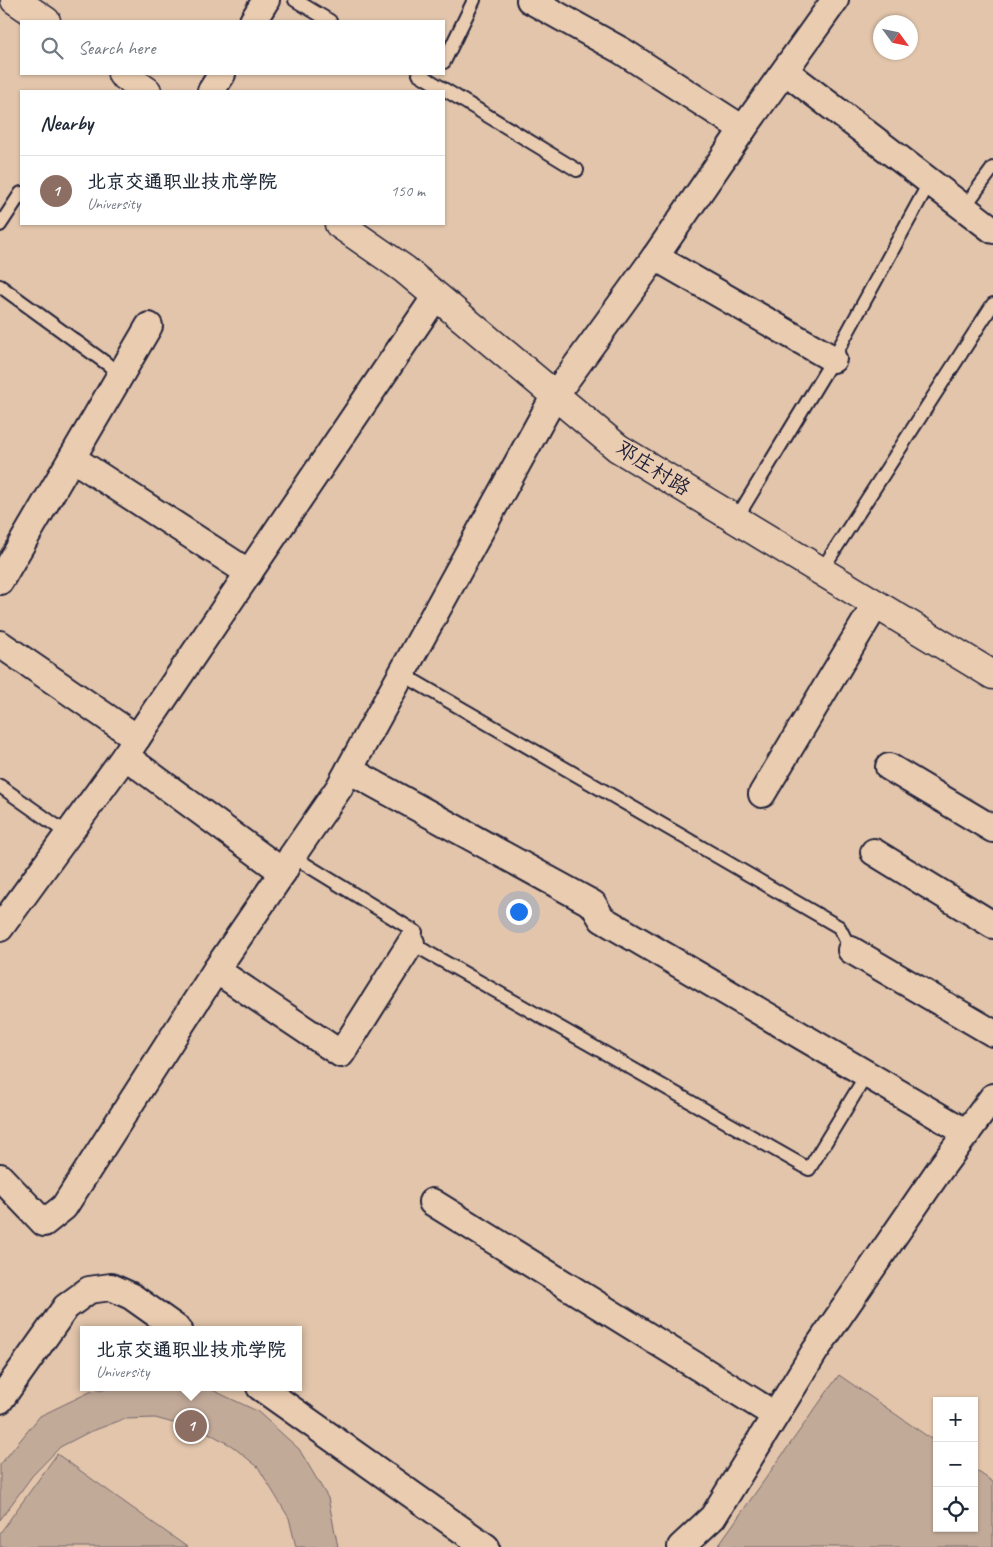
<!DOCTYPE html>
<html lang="en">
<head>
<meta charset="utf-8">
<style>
  body { margin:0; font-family:Caveat,"LXGW WenKai TC",sans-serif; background:#f6f6f7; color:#1f2937 }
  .controls { position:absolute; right:15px; bottom:15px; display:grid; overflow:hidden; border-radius:0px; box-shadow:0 1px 4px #0004 }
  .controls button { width:45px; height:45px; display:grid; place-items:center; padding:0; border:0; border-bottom:1px solid #e0e1e3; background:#fff; color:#1f2937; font:25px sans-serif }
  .compass { position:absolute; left:873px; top:15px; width:45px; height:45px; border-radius:50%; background:#fff; box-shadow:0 1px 4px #0004; rotate:123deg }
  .you { position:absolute; left:518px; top:911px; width:18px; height:18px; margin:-12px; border:4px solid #fff; border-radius:50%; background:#1a73e8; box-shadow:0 0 0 8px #1a73e833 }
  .badge { display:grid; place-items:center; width:32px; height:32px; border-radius:50%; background:#1f6fb2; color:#fff; font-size:16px; font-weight:700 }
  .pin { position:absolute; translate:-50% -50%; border:2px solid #fff; box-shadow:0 1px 5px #0006 }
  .popup { position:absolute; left:80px; top:1326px; width:222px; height:65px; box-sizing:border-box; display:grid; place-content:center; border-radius:0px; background:#fff; filter:drop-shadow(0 1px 4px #0005); font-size:16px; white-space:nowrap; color:#747a83 }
  .popup b { font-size:19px; color:#1f2937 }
  .popup::after { content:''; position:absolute; left:50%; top:100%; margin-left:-10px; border:10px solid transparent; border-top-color:#fff }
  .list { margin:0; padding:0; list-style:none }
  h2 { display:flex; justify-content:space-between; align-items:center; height:65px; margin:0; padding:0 20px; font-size:21px }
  h2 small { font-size:16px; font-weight:400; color:#747a83 }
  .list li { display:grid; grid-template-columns:32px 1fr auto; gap:15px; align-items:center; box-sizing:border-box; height:70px; padding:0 20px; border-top:1px solid #e0e1e3 }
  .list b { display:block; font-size:19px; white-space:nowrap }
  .list p { margin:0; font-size:16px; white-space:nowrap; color:#747a83 }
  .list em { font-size:16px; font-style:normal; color:#747a83 }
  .icon { flex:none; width:28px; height:28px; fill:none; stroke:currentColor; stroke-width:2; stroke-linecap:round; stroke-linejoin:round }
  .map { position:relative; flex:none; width:993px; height:1547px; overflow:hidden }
  .search { position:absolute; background:#fff; box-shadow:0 1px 4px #0004; left:20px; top:20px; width:425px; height:55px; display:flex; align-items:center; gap:12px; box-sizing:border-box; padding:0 18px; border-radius:0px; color:#747a83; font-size:19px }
  .panel { position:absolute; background:#fff; box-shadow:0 1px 4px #0004; left:20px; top:90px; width:425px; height:135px; border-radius:0px }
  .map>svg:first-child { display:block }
  .green { fill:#c2aa99; stroke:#72666a }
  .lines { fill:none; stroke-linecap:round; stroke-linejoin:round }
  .lane-casing { stroke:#22223b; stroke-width:16 }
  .street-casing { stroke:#22223b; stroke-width:30 }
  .secondary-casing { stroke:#22223b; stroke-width:31 }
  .lane { stroke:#eaccb0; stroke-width:12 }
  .street { stroke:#eaccb0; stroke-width:26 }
  .secondary { stroke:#eaccb0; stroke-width:28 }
  .labels { text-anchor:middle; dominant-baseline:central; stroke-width:5; stroke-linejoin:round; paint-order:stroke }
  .street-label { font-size:21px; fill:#22223b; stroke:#eaccb0 }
</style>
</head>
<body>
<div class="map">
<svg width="993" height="1547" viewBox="0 0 993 1547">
  <rect width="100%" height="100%" fill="#e2c5ab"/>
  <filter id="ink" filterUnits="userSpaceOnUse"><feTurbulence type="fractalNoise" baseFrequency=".02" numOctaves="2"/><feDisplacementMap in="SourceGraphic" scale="10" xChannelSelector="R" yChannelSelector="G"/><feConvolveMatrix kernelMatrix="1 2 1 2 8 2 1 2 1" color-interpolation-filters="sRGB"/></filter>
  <g filter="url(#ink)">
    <!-- green -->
    <g class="green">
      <polygon points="839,1375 937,1443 937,1528 974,1528 974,1469 993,1482 993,1547 717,1547"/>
      <polygon points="114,1387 206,1387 257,1411 299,1449 328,1498 338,1547 296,1547 289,1518 258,1467 232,1446 207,1432 155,1418 124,1419 87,1433 60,1447 32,1476 0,1520 0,1465 40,1416 92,1391"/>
      <polygon points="57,1454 187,1547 0,1547 0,1533"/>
    </g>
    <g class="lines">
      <defs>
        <g id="lane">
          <polyline points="295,0 330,21"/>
          <polyline points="444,62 474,0"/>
          <polyline points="419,74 577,170"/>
          <polyline points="963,209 993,168"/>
          <polyline points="0,225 21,193"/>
          <polyline points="0,286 121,374"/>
          <polyline points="736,519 833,359 929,183"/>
          <polyline points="821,571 993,304"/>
          <polyline points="402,674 839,927 851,950"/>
          <polyline points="0,786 68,834"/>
          <polyline points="292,856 416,932 411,943 809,1169 867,1074"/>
        </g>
        <g id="street">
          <polyline points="530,0 622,51 743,129"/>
          <polyline points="253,21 266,0"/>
          <polyline points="785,71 993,230"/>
          <polyline points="211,91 222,74"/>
          <polyline points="655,257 833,359"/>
          <polyline points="72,458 249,573"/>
          <polyline points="0,581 149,326"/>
          <polyline points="0,644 137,738 125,756 283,872 292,856 339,788 555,395 655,257 743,129 835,0"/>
          <polyline points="137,738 436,296"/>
          <polyline points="889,767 993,829"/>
          <polyline points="349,770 593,904 602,919 967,1133"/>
          <polyline points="762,794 876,604"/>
          <polyline points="874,852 993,925"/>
          <polyline points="0,928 125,756"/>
          <polyline points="851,950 993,1033"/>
          <polyline points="216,970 341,1054 411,943"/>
          <polyline points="0,1177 44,1223 64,1207 216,970 283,872"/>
          <polyline points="432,1202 775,1415"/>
          <polyline points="260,1387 486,1547"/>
          <polyline points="0,1400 66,1307 89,1290 111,1287 131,1296 179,1330"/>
          <polyline points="681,1547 713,1517 815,1351 940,1169 993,1097"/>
        </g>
        <g id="secondary">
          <polyline points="15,0 46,21"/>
          <polyline points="122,74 147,91"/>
          <polyline points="339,224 404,269 618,448 993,675"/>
        </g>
      </defs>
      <!-- lane casing -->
      <use href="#lane" class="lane-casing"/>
      <!-- street casing -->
      <use href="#street" class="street-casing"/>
      <!-- secondary casing -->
      <use href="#secondary" class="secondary-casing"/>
      <!-- lane -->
      <use href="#lane" class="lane"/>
      <!-- street -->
      <use href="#street" class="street"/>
      <!-- secondary -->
      <use href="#secondary" class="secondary"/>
    </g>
  </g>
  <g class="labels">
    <!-- street labels -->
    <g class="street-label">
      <text transform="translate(653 468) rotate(32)">邓庄村路</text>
    </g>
  </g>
</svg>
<div class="controls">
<button>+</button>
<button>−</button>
<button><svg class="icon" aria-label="locate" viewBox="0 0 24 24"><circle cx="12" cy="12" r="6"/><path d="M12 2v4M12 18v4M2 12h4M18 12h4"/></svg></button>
</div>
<svg class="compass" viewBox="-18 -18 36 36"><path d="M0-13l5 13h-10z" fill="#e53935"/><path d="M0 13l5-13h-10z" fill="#747a83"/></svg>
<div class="you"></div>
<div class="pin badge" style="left:191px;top:1426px;background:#8d6e63">1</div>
<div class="popup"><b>北京交通职业技术学院</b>University</div>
<div class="search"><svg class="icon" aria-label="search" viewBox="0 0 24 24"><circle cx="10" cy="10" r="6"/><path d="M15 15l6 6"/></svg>Search here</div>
<section class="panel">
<h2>Nearby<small></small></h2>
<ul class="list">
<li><span class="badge" style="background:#8d6e63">1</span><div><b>北京交通职业技术学院</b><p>University</p></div><em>150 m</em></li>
</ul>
</section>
</div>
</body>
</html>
